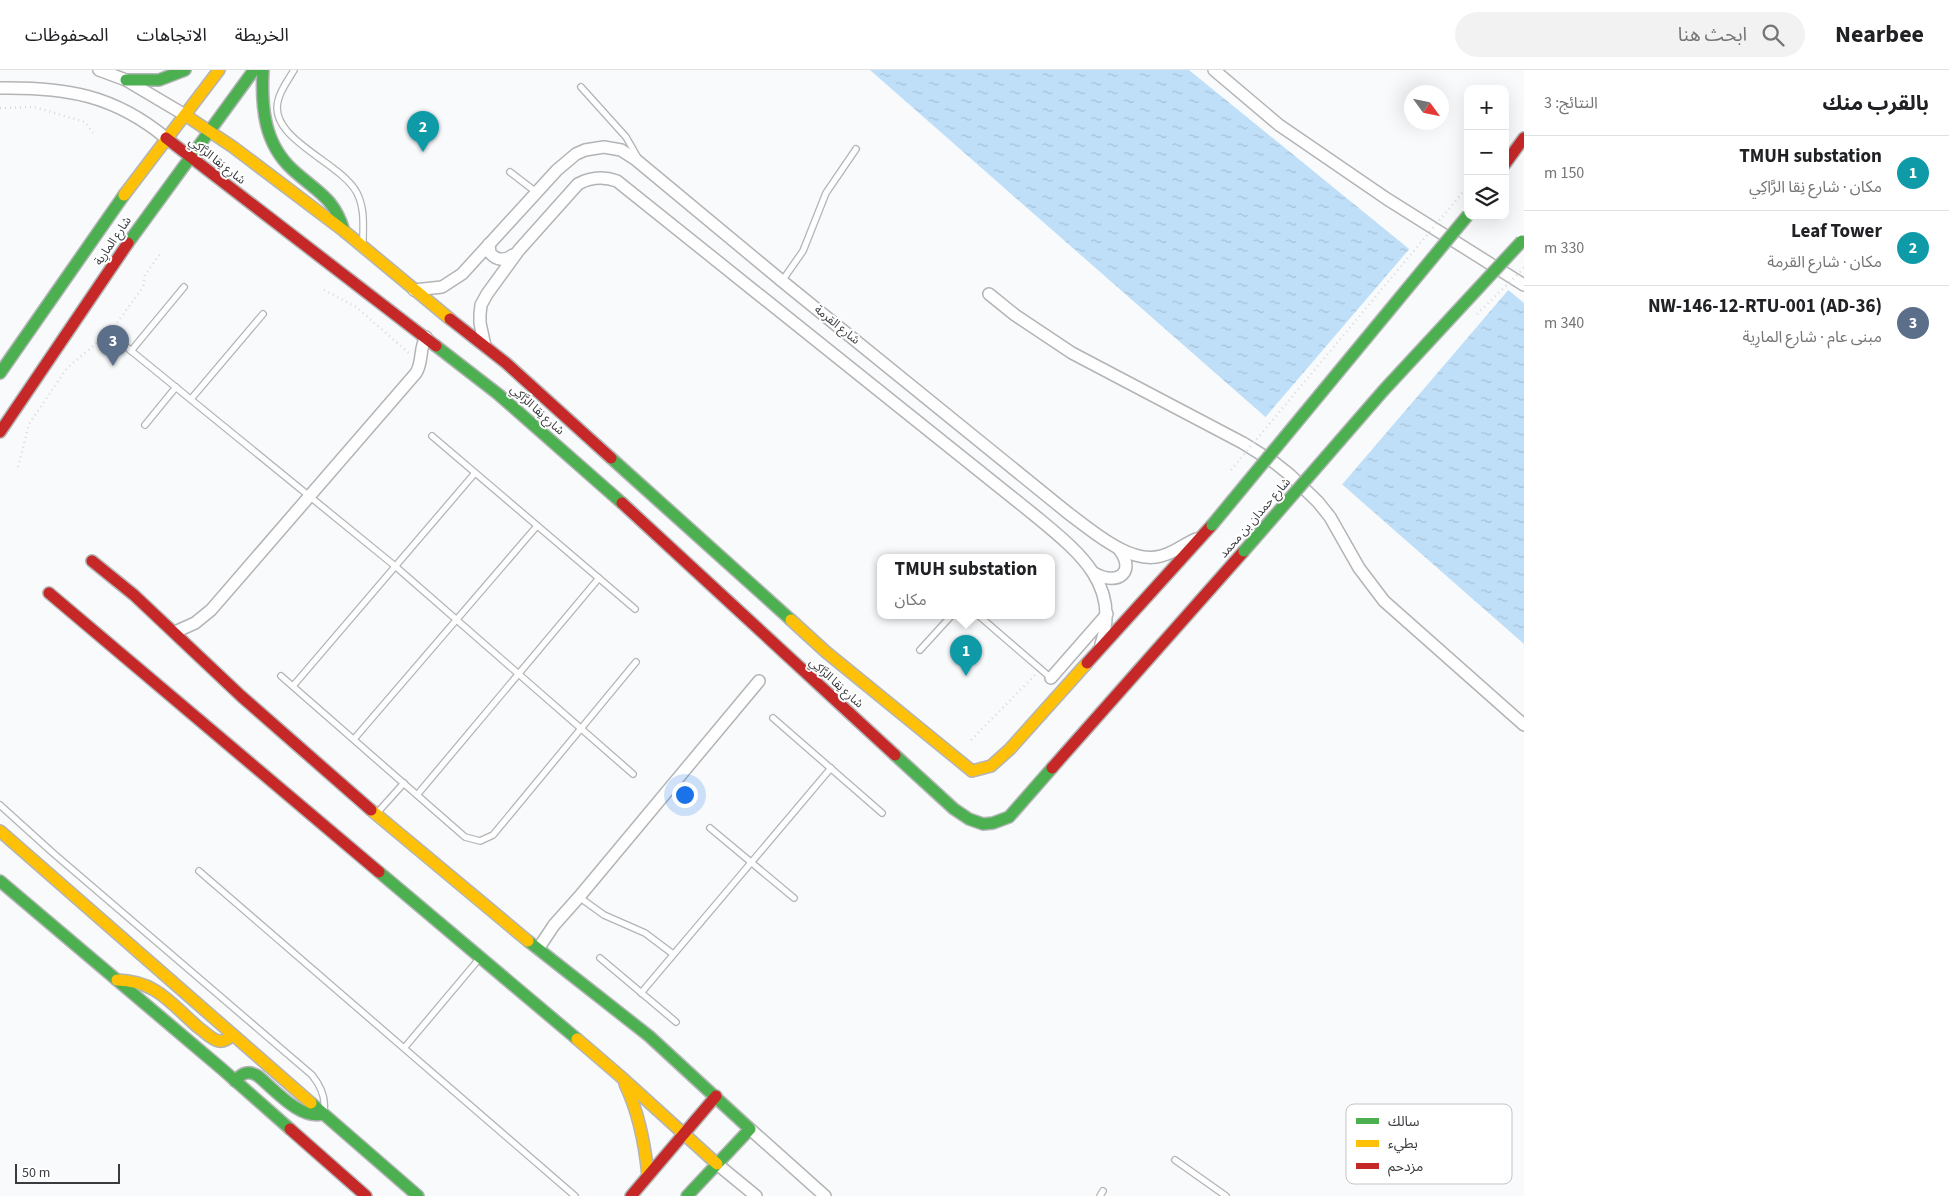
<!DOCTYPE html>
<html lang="ar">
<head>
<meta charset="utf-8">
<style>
  body { margin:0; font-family:"Source Sans 3","Noto Sans Arabic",sans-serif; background:#f2f2f2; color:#202124; direction:rtl }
  .controls { position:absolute; right:15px; top:15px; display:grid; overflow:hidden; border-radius:10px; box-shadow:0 5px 20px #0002 }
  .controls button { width:45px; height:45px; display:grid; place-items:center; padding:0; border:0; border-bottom:1px solid #e0e0e0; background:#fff; color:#202124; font:25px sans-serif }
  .compass { position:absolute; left:1404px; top:15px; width:45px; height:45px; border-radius:50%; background:#fff; box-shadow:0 5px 20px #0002; rotate:123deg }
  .scale { position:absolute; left:15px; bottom:12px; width:105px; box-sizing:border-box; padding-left:5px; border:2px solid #3a3b3e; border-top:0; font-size:14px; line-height:18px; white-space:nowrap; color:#3a3b3e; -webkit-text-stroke:4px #fff; paint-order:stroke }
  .you { position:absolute; left:684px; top:724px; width:18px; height:18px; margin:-12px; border:4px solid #fff; border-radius:50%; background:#1a73e8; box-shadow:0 0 0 8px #1a73e833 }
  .badge { display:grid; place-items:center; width:32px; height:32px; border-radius:50%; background:#7c7e80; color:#fff; font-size:16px; font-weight:700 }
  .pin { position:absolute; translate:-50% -41px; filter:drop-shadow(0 1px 2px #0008) }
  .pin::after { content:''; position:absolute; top:26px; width:18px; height:15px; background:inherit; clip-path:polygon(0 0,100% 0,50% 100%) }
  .popup { position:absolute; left:877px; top:484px; width:178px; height:65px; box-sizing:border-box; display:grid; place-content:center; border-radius:10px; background:#fff; filter:drop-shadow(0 1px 4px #0005); font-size:16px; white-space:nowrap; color:#757577 }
  .popup b { font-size:19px; color:#202124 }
  .popup::after { content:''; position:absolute; left:50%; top:100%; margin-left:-10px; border:10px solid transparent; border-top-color:#fff }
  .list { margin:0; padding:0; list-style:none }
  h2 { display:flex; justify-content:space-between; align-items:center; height:65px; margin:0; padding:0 20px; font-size:21px }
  h2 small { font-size:16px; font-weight:400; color:#757577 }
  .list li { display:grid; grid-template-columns:32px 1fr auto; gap:15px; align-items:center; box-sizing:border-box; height:75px; padding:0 20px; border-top:1px solid #e0e0e0 }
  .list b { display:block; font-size:19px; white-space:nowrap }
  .list p { margin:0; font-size:16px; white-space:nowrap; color:#757577 }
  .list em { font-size:16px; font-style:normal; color:#757577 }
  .icon { flex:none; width:28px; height:28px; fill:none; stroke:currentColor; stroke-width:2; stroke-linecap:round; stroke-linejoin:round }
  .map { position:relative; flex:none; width:1524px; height:1126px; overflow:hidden; direction:ltr }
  header { display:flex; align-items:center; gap:30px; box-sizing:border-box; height:70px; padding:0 25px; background:#fff; border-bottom:1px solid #e0e0e0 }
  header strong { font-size:24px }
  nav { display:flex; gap:28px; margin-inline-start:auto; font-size:18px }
  .search { width:350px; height:45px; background:#f2f2f2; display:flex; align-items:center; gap:12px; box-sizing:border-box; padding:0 18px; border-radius:28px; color:#757577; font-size:19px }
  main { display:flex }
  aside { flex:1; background:#fff }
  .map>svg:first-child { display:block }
  .water { fill:url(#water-ripples) }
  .pier { fill:#f8fafc }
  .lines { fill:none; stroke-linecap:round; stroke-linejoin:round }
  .lane-casing { stroke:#b2b4b6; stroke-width:8 }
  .street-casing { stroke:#b2b4b6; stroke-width:14 }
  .fast-casing { stroke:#b2b4b6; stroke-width:14 }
  .slow-casing { stroke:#b2b4b6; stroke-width:14 }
  .jam-casing { stroke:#b2b4b6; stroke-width:14 }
  .path { stroke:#dadadb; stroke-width:2.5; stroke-dasharray:1 4; stroke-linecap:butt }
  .lane { stroke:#fefeff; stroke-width:5.5 }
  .street { stroke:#fefeff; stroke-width:11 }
  .fast { stroke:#4caf50; stroke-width:11 }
  .slow { stroke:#ffc107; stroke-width:11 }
  .jam { stroke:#c62828; stroke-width:11 }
  .fast-bridge-casing { stroke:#b2b4b6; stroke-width:14; stroke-linecap:butt }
  .path-bridge { stroke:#dadadb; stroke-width:2.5; stroke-dasharray:1 4; stroke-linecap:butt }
  .fast-bridge { stroke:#4caf50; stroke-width:11 }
  .labels { text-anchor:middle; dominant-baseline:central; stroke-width:4; stroke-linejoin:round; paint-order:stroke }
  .street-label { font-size:12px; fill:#3a3b3e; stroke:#fff }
  .key { fill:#fff; stroke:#c4c4c5; stroke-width:1 }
  .key-label { font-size:14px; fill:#3a3b3e }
</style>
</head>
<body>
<header>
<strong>Nearbee</strong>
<div class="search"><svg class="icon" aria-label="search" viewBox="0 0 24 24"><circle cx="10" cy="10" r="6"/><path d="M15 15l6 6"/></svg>ابحث هنا</div>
<nav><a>الخريطة</a><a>الاتجاهات</a><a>المحفوظات</a></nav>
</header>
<main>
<aside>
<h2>بالقرب منك<small>النتائج: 3</small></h2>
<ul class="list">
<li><span class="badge" style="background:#0f9aa8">1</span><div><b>TMUH substation</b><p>مكان · شارع نِقا الرَّاكِي</p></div><em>150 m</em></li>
<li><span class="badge" style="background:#0f9aa8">2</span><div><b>Leaf Tower</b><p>مكان · شارع القرمة</p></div><em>330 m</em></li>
<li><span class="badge" style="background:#5c6f8a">3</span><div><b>NW-146-12-RTU-001 (AD-36)</b><p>مبنى عام · شارع المارِية</p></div><em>340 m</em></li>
</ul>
</aside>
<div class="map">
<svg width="1524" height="1126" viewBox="0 0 1524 1126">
  <defs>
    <pattern id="water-ripples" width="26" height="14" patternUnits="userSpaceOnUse" patternTransform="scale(1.25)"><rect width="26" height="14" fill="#bfdff9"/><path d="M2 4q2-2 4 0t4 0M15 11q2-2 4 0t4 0" fill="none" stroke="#a5c0d6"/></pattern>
  </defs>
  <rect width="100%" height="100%" fill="#f8fafc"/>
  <!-- water -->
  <polygon class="water" points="870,0 1189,0 1462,222 1484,200 1524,233 1524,574"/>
  <!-- pier -->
  <polygon class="pier" points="1411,177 1463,218 1484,197 1510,218 1340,417 1263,350"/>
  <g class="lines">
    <defs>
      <g id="lane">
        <path d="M294 0C289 9 280 20 278 31 268 69 341 92 357 123 365 139 363 155 363 172"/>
        <polyline points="581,17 626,67 638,88"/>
        <polyline points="510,102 536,122"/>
        <polyline points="782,211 803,181 826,123 856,79"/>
        <polyline points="124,275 395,496 633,704"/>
        <polyline points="131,281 184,217"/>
        <polyline points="191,329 263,244"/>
        <polyline points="145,355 176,317"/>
        <polyline points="432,366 635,539"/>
        <polyline points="978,545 1051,608"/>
        <polyline points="920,580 952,545"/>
        <polyline points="281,606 465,767 480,771 493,765 636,592"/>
        <polyline points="293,616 475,403"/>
        <polyline points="773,648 882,743"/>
        <polyline points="354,669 537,456"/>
        <polyline points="417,725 599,508"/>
        <path d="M0 735 53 783 312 1005C320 1015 326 1026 324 1040"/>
        <polyline points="377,743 404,713"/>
        <polyline points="710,758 794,828"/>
        <polyline points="199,801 575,1126"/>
        <polyline points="579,827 604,845 645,863 673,884"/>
        <polyline points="600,888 676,952"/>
        <polyline points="641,923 831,698"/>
        <polyline points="405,977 479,889"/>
        <polyline points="1175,1090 1226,1126"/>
        <polyline points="1100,1126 1103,1121"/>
      </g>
      <g id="street">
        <polyline points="99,0 126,10 185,45"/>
        <polyline points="1214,0 1279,55 1387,129 1524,215"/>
        <path d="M0 18C66 17 114 25 166 68"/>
        <path d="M489 174 490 183C497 191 505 191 513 185"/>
        <path d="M414 220 442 217 462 204 557 100 576 84 585 80 604 77 621 80 635 89 782 211 1068 443C1091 460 1130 495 1161 486 1174 483 1184 474 1196 469"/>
        <polyline points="989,224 1015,245 1072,283 1243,373 1275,393 1290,405 1318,432 1330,447 1359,498 1384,531 1524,655"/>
        <path d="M485 276 480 253V244L481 235 487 224 519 180 578 114C591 107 603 106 617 111L1033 444C1075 479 1122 513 1101 574"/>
        <path d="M1094 503C1119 517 1137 501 1118 478"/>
        <path d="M175 562 195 553 211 540 416 303C423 292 419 279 426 267"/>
        <polyline points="1051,608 1107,544"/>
        <polyline points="538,879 554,855 579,827 759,611"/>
        <polyline points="750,1059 825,1126"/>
        <polyline points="717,1094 756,1126"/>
      </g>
      <g id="fast">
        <path d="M263 0C261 37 264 74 293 100 317 122 334 127 344 161"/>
        <polyline points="126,10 159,10 185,0"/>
        <polyline points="128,173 254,0"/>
        <polyline points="436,276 498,324 622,433"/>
        <polyline points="0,303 124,125"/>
        <polyline points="611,388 791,550"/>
        <polyline points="895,685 954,739 969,749 983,754 993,753 1009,747 1052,698"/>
        <polyline points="379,802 577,969"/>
        <polyline points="0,811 222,999 290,1059"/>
        <polyline points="528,871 649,966 750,1059 687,1126"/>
        <path d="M235 1011C242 1003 248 1000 258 1006 275 1020 300 1050 323 1044"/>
        <polyline points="311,1033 418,1126"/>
      </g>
      <g id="slow">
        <polyline points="185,45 233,77 344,161 450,249"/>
        <polyline points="124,125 219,0"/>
        <polyline points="791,550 826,582 972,701 991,696 1010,679 1087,593"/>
        <polyline points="371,740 528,871"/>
        <polyline points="0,761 311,1033"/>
        <path d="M117 910C157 911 171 934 199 958 205 962 212 970 219 971 224 972 229 968 233 965"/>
        <polyline points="577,969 620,1006 717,1094"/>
        <path d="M625 1014C639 1043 645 1074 648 1106"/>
      </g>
      <g id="jam">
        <polyline points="166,68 436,276"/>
        <polyline points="1505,94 1524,68"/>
        <polyline points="450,249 506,293 611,388"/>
        <polyline points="0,362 128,173"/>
        <polyline points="622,433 895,685"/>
        <polyline points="92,491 134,525 241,626 371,740"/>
        <polyline points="49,523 379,802"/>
        <polyline points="1087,593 1212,455"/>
        <polyline points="1052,698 1244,481"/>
        <polyline points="290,1059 366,1126"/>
        <polyline points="631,1126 716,1026"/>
      </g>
    </defs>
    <!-- lane casing -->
    <use href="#lane" class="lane-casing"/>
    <!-- street casing -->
    <use href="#street" class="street-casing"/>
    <!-- fast casing -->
    <use href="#fast" class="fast-casing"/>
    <!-- slow casing -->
    <use href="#slow" class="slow-casing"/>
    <!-- jam casing -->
    <use href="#jam" class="jam-casing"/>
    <!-- path -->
    <g class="path">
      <polyline points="0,38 34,37 85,52 93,63"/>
      <polyline points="324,220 356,237 410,284"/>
      <polyline points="18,397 29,354 67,298 111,261 143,217 145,205 160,184"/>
      <polyline points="971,670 1035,605"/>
    </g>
    <!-- lane -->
    <use href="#lane" class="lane"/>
    <!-- street -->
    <use href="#street" class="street"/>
    <!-- fast -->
    <use href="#fast" class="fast"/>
    <!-- slow -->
    <use href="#slow" class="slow"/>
    <!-- jam -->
    <use href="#jam" class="jam"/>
    <defs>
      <g id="fast-bridge">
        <polyline points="1212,455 1468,145"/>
        <polyline points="1244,481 1383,321 1522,171"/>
      </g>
    </defs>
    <!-- fast-bridge casing -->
    <use href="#fast-bridge" class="fast-bridge-casing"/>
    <!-- path-bridge -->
    <g class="path-bridge">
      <polyline points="1477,244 1524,198"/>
      <polyline points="1231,400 1468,116"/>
    </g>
    <!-- fast-bridge -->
    <use href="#fast-bridge" class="fast-bridge"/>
  </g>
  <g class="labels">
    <!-- street labels -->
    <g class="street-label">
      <text transform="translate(217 91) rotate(38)">شارع نِقا الرَّاكِي</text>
      <text transform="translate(113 171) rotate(-56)">شارع المارِية</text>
      <text transform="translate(837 255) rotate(39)">شارع القرمة</text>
      <text transform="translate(537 340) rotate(42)">شارع نِقا الرَّاكِي</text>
      <text transform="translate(1255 448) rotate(-49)">شارع حمدان بن محمد</text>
      <text transform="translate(836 613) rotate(42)">شارع نِقا الرَّاكِي</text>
    </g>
  </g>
  <!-- legend -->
  <rect x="1346" y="1034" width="166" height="80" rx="8" class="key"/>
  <rect x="1356" y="1048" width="23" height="6" fill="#4caf50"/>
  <rect x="1356" y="1070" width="23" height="7" fill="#ffc107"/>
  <rect x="1356" y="1093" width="23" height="6" fill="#c62828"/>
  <g class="key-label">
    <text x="1388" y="1056">سالك</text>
    <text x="1388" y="1078">بطيء</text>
    <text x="1388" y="1101">مزدحم</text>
  </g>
</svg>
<div class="controls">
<button>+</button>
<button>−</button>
<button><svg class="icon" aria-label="layers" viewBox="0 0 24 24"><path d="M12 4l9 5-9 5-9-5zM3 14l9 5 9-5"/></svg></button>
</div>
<svg class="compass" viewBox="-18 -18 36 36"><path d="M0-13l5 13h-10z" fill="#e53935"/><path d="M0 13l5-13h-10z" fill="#757577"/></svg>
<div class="scale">50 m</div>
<div class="you"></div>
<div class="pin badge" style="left:966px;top:606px;background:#0f9aa8">1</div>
<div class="popup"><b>TMUH substation</b>مكان</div>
<div class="pin badge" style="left:423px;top:82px;background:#0f9aa8">2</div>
<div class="pin badge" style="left:113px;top:296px;background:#5c6f8a">3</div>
</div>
</main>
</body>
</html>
